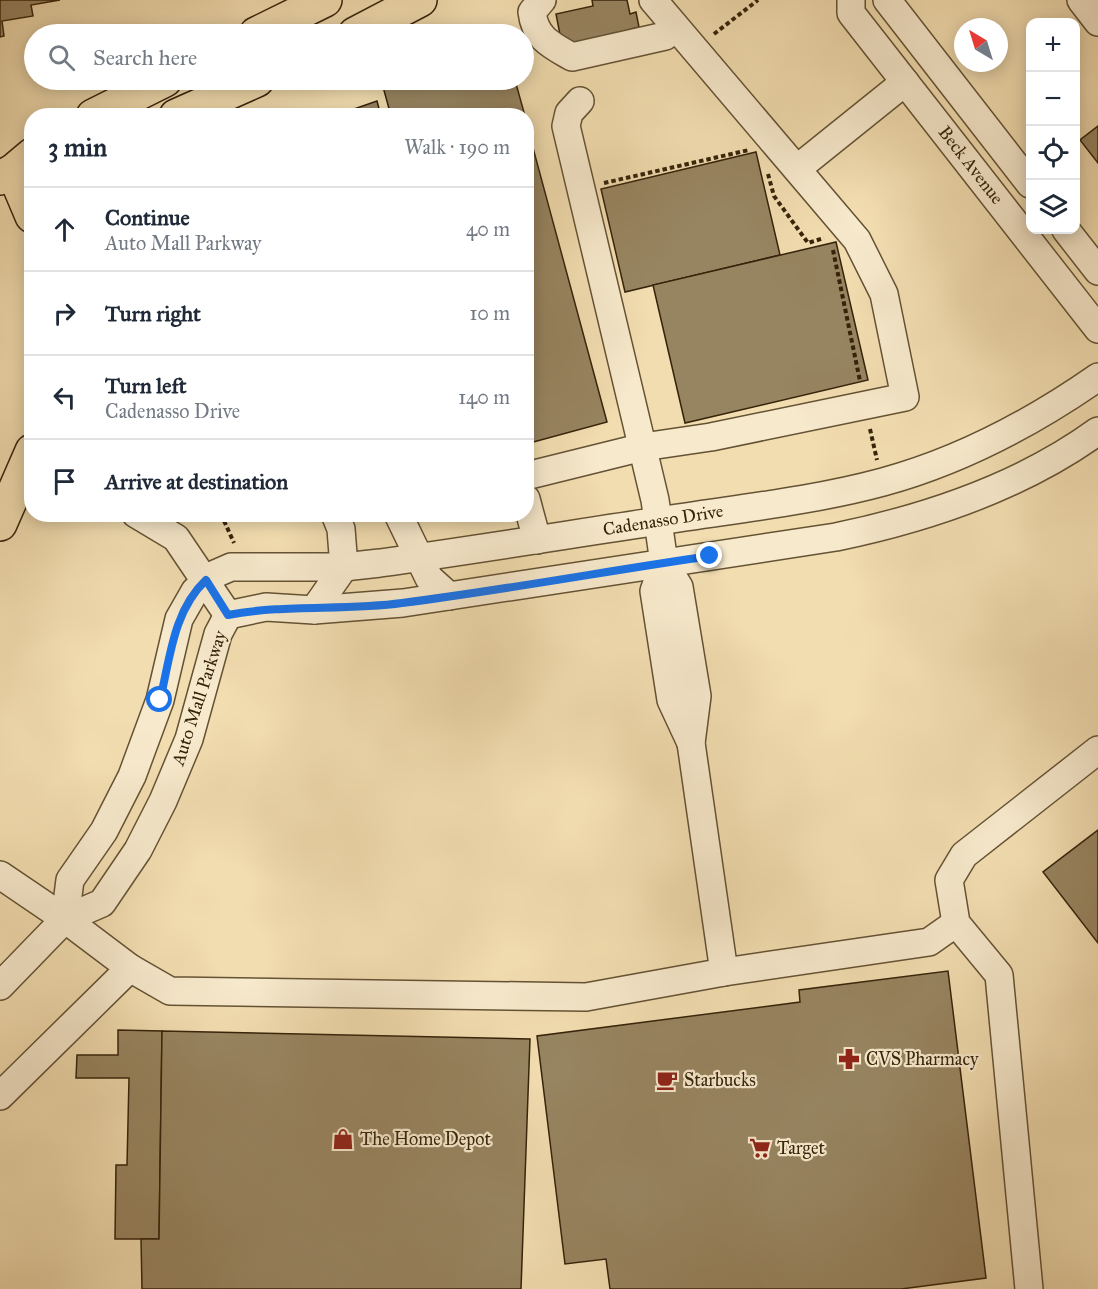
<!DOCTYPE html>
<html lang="en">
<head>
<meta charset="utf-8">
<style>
  body { margin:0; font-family:"IM FELL Great Primer",serif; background:#f6f6f7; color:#1f2937 }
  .controls { position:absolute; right:18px; top:18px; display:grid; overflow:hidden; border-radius:12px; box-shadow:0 3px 15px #0003 }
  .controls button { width:54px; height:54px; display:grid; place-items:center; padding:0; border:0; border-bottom:2px solid #e0e1e3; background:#fff; color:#1f2937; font:30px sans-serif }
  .compass { position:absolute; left:954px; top:18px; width:54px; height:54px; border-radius:50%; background:#fff; box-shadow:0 3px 15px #0003; rotate:322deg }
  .stop { position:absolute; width:18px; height:18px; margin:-14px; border:4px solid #1a73e8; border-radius:50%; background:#fff }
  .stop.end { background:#1a73e8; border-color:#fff; box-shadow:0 2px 6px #0008 }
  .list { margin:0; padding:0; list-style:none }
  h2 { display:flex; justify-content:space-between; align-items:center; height:78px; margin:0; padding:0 24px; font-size:26px }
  h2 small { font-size:20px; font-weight:400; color:#747a83 }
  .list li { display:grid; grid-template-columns:39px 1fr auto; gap:18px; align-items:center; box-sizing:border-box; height:84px; padding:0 24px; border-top:2px solid #e0e1e3 }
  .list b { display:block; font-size:22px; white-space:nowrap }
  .list p { margin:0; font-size:20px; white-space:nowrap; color:#747a83 }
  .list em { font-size:20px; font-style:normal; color:#747a83 }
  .icon { flex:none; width:33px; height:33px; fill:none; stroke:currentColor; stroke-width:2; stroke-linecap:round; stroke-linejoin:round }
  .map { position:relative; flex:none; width:1098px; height:1289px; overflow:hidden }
  .search { position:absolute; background:#fff; box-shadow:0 3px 15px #0003; left:24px; top:24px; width:510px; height:66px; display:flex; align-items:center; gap:15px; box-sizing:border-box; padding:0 21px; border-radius:33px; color:#747a83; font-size:22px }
  .panel { position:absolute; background:#fff; box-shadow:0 3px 15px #0003; left:24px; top:108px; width:510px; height:414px; border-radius:24px }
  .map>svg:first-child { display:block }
  .building { fill:#978460; stroke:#35230a; stroke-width:1.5 }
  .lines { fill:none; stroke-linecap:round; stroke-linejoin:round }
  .minor-casing { stroke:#645234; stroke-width:30 }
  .major-casing { stroke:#35230a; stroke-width:36 }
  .highway-casing { stroke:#35230a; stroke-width:36 }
  .path { stroke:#35230a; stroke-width:4; stroke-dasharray:4.5 3; stroke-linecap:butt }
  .minor { stroke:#f7e9cc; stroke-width:27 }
  .major { stroke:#f2ddb0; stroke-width:33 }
  .highway { stroke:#f2ddb0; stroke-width:33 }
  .route { stroke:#1a73e8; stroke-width:8 }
  .labels { text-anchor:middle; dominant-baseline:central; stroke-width:4.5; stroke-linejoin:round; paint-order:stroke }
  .street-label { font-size:18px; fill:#35230a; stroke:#f7e9cc }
  .poi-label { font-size:18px; fill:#35230a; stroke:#f7e9cc; text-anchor:start }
</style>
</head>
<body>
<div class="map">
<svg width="1098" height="1289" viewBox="0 0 1098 1289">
  <rect width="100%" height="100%" fill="#f2ddb0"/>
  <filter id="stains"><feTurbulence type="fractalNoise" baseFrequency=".00333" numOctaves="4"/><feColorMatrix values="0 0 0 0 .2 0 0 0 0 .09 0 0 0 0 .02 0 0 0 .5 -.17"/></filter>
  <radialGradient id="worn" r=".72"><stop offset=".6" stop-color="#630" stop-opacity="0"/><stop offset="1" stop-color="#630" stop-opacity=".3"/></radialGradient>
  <!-- building -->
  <g class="building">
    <polygon points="0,0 60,0 31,5 33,16 2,21 4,36 0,37"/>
    <polygon points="592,0 627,0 630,14 636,12 639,27 631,29 633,35 562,45 556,14 593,6"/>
    <polygon points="396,80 515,80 525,116 391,116 382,83"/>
    <polygon points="377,101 381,116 334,116"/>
    <polygon points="526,122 607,422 526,444"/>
    <polygon points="1098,126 1098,163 1080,140"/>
    <polygon points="756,152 780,255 625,292 601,189"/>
    <polygon points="836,242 868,380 685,423 653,285"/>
    <polygon points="1098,830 1098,943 1043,872"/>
    <polygon points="948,971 986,1278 901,1289 610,1289 606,1259 565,1264 537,1036 800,1002 799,990"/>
    <polygon points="118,1030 162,1031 159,1239 115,1239 116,1165 127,1165 129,1078 76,1078 77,1055 118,1055"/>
    <polygon points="162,1031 530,1039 521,1289 142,1289 141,1239 159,1239"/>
  </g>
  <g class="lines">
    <defs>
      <g id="minor">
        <path d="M542 0 532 12C535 38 551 45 572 57L665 36 676 28"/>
        <polyline points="851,0 851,13 1098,329"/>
        <polyline points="887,0 1030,184"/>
        <polyline points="1081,0 1098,22"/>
        <polyline points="580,101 569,113 566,126 655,500 664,563 679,587 697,696 691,743 724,972"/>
        <polyline points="798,168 905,82"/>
        <polyline points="1066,230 1098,271"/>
        <polyline points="526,476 643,447 711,437 905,397 884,294 857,240 653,0"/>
        <polyline points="526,499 537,540"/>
        <polyline points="136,514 176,538 228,615"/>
        <polyline points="398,514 429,578 449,596"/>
        <polyline points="664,563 654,591 671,700 691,743"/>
        <polyline points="314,610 344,567 341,529 335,514"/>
        <path d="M228 615 266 607 314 610 403 603 836 537C928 518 1021 487 1098 431"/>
        <polyline points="0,875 65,919 130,968 170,991 586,997 724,972 929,942 956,923"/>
        <path d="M65 919 70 880 104 831 132 776 160 700 179 619 195 591 215 574 231 567H344L380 563C473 550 566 535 659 521 733 509 809 502 883 482 960 461 1032 423 1098 377"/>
        <polyline points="0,986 65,919 102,903 138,850 163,801 189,739 218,634 228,615"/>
        <polyline points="0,1096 130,968"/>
        <polyline points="1029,1289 999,975 956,923 949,880 964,855 1098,750"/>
      </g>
      <g id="major">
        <polyline points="256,34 325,0"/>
        <polyline points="355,34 420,0"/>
        <polyline points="93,116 165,80"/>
        <polyline points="176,116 257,80"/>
        <polyline points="0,178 13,171 32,155"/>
      </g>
      <g id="highway">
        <polyline points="13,171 32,216"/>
        <polyline points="0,524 32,451"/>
      </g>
    </defs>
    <!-- minor casing -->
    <use href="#minor" class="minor-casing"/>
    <!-- major casing -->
    <use href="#major" class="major-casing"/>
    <!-- highway casing -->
    <use href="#highway" class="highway-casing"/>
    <!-- path -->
    <g class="path">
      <polyline points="714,34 758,0"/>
      <polyline points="768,174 774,196 808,243 824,238"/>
      <polyline points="604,183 749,150"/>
      <polyline points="833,250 860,381"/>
      <polyline points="870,429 877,460"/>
      <polyline points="221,514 234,543"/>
      <polyline points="367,514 367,516"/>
    </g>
    <!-- minor -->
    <use href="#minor" class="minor"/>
    <!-- major -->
    <use href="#major" class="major"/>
    <!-- highway -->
    <use href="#highway" class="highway"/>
  </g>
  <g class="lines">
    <!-- route -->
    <path class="route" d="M160 700C170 659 173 611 206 580L228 615C285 604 344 611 402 603 504 590 607 571 710 556"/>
  </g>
  <!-- icons -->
  <defs>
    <symbol id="pharmacy-bare" viewBox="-9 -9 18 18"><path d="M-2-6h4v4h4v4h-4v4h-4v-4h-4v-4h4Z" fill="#8f2418" stroke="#f7e9cc" stroke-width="2.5" paint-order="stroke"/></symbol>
    <symbol id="cafe-bare" viewBox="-9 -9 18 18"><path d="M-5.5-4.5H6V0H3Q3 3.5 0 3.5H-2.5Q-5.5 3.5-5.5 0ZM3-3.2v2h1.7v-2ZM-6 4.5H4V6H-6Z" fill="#8f2418" stroke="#f7e9cc" stroke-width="2.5" paint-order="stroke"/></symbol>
    <symbol id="shop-bare" viewBox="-9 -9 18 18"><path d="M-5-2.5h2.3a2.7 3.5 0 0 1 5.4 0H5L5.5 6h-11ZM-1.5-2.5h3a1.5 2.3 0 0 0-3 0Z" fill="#8f2418" stroke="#f7e9cc" stroke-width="2.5" paint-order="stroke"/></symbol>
    <symbol id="supermarket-bare" viewBox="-9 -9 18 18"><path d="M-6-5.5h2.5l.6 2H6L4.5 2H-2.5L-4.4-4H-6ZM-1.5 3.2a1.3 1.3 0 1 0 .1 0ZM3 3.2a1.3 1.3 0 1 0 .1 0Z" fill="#8f2418" stroke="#f7e9cc" stroke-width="2.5" paint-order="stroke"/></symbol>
  </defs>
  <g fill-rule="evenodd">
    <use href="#pharmacy-bare" x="834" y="1044" width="30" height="30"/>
    <use href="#cafe-bare" x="652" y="1065" width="30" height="30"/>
    <use href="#shop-bare" x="328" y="1124" width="30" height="30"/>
    <use href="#supermarket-bare" x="745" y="1133" width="30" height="30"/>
  </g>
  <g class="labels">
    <!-- street labels -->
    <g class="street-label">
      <text transform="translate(971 165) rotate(52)">Beck Avenue</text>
      <text transform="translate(663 520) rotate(-9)">Cadenasso Drive</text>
      <text transform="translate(199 698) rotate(-72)">Auto Mall Parkway</text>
    </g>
    <!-- poi labels -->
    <g class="poi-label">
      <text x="866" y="1059">CVS Pharmacy</text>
      <text x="684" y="1080">Starbucks</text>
      <text x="360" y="1139">The Home Depot</text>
      <text x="777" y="1148">Target</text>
    </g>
  </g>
  <rect width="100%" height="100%" filter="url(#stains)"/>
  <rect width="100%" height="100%" fill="url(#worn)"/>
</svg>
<div class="controls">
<button>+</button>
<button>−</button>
<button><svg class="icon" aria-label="locate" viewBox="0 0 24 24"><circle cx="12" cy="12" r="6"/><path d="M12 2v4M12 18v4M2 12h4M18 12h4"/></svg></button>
<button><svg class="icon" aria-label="layers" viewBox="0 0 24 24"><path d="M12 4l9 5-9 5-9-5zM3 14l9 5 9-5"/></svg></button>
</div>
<svg class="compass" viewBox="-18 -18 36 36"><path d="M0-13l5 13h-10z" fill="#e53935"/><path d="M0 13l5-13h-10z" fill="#747a83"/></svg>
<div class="stop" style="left:160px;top:700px"></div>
<div class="stop end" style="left:710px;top:556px"></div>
<div class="search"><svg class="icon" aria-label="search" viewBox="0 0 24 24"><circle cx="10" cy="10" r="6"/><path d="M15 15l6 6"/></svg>Search here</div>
<section class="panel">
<h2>3 min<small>Walk · 190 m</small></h2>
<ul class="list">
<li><svg class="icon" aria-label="ahead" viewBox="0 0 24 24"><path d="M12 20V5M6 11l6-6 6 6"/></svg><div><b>Continue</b><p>Auto Mall Parkway</p></div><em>40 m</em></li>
<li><svg class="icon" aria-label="right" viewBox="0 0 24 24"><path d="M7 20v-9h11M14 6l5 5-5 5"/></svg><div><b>Turn right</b></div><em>10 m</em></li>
<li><svg class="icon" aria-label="left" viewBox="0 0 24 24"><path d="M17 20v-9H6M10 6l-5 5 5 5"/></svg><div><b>Turn left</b><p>Cadenasso Drive</p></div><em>140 m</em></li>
<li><svg class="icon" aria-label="arrive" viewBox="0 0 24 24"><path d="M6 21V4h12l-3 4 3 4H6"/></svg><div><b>Arrive at destination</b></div></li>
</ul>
</section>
</div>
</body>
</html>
